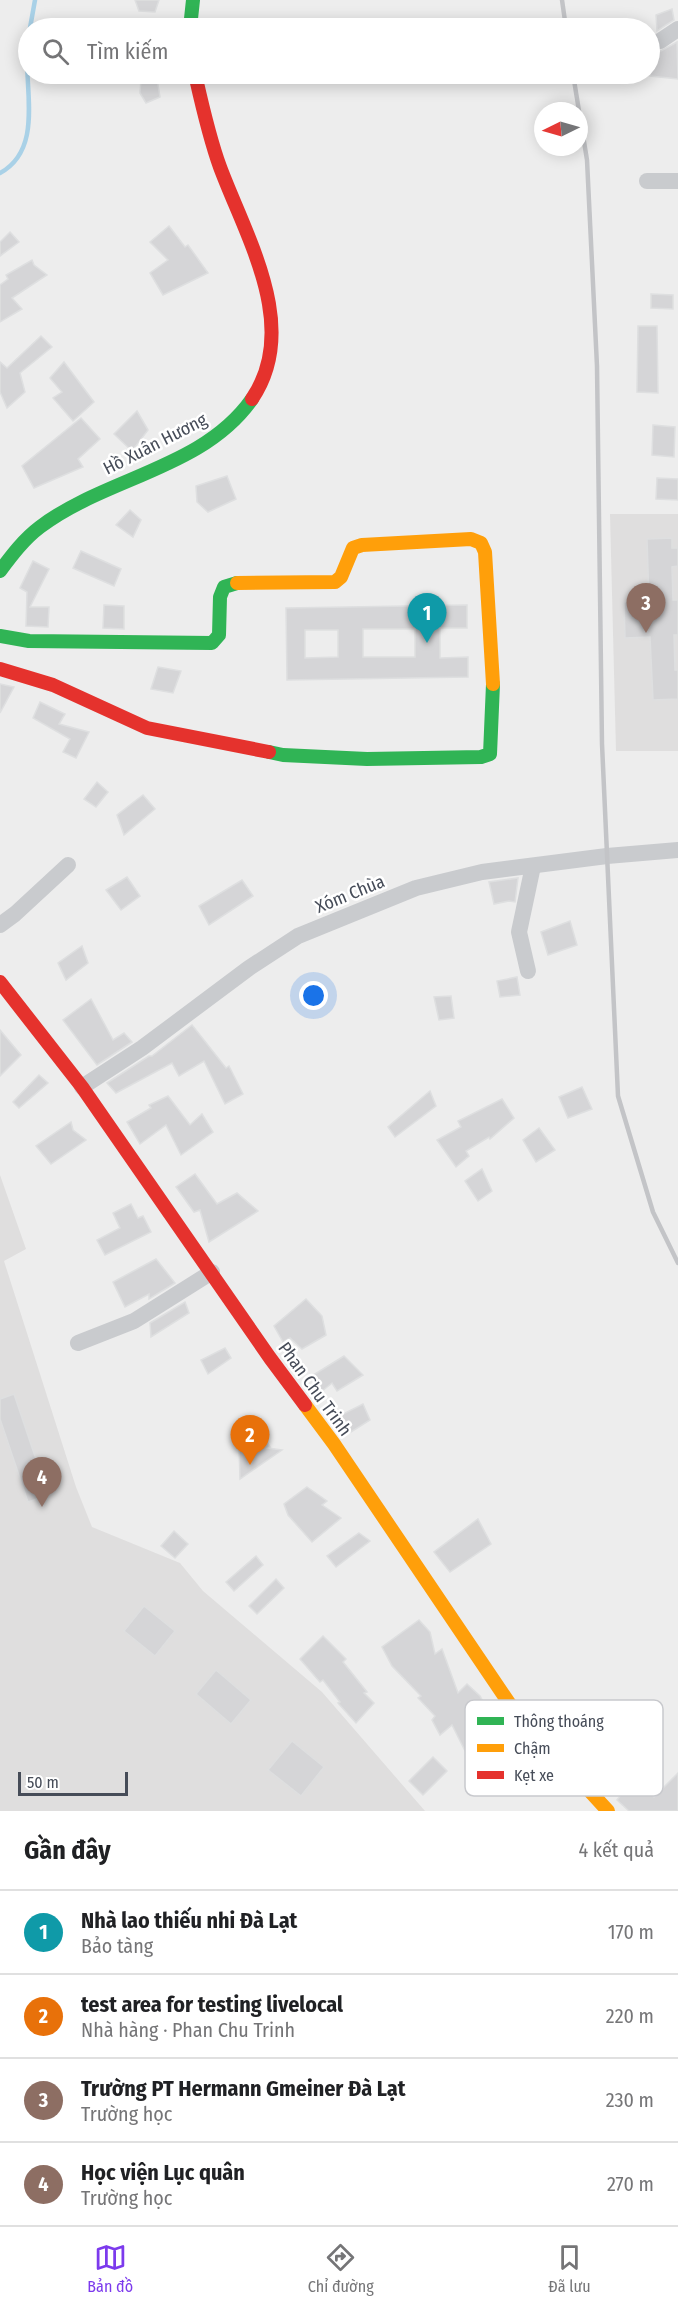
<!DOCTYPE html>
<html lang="vi">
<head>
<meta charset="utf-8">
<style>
  body { margin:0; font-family:"Fira Sans Condensed",sans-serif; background:#f2f2f2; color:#202124 }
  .compass { position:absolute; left:534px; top:102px; width:54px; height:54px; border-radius:50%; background:#fff; box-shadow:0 3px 15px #0003; rotate:265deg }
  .scale { position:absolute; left:18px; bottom:15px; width:110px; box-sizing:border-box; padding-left:6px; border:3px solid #464c58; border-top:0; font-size:16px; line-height:21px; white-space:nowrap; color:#464c58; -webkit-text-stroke:4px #fff; paint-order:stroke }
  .you { position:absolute; left:314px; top:996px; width:21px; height:21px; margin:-15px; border:4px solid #fff; border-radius:50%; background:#1a73e8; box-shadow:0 0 0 9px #1a73e833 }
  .badge { display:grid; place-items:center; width:39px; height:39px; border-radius:50%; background:#7c3aed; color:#fff; font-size:20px; font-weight:700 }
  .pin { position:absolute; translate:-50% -50px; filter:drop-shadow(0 2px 3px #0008) }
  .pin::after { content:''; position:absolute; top:32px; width:21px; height:18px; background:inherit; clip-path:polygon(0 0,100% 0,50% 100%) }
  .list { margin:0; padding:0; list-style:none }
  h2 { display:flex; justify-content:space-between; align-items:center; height:78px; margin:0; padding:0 24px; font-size:26px }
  h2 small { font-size:20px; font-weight:400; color:#757577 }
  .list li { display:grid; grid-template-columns:39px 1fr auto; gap:18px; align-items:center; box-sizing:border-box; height:84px; padding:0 24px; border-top:2px solid #e0e0e0 }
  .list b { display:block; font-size:22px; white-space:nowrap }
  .list p { margin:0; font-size:20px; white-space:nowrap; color:#757577 }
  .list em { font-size:20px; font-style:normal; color:#757577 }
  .icon { flex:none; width:33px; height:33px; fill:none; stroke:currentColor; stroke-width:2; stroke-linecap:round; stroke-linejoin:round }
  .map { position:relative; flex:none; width:678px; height:1811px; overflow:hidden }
  .search { position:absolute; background:#fff; box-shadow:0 3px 15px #0003; left:18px; right:18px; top:18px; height:66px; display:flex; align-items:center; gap:15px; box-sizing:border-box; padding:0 21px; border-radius:33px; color:#757577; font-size:22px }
  .sheet { height:414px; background:#fff }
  nav { display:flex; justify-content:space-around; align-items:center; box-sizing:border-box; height:84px; border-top:2px solid #e0e0e0; background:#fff; font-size:16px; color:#757577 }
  nav a { display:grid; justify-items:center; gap:3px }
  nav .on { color:#7c3aed }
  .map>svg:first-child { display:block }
  .education { fill:#dfdede }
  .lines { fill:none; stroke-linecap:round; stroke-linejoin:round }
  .stream { stroke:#a9d1e7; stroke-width:4.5 }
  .building { fill:#d5d5d7; stroke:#dedfe0; stroke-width:1.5; fill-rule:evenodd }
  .street { stroke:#c9cbce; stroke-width:16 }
  .fast { stroke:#30b455; stroke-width:14 }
  .slow { stroke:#ff9f0a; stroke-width:14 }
  .jam { stroke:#e5322d; stroke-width:14 }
  .rail { stroke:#c3c4c7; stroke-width:4.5 }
  .labels { text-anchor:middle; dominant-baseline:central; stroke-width:5; stroke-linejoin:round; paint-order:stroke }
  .street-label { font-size:18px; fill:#464c58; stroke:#fff }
  .key { fill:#fff; stroke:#c8c9cd; stroke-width:1.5 }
  .key-label { font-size:16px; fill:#464c58 }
</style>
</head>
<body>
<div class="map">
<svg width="678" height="1811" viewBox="0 0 678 1811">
  <rect width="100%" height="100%" fill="#ededed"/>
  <!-- education -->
  <g class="education">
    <polygon points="610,514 678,514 678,751 616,751"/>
    <polygon points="0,1175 26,1249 4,1261 76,1487 92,1527 180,1563 203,1591 322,1692 425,1811 0,1811"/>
  </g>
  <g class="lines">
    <!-- stream -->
    <g class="stream">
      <polyline points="30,28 35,0"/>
      <path d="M0 173C46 148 22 83 28 42"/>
    </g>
  </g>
  <!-- building -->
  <g class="building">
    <polygon points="135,0 159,0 155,12 139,11"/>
    <polygon points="672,9 674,20 657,31 656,15"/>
    <polygon points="677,42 678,79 650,76 650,50 661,51"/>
    <polygon points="141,79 157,79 160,97 146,103 140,93"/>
    <polygon points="169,226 185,247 188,245 208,273 163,295 150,273 168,260 150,242"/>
    <polygon points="10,232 19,242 0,256 0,242"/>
    <polygon points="32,260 34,265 47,275 12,298 22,309 0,322 0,285 8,279 6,275"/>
    <polygon points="651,294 673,295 673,309 651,308"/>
    <polygon points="638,326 657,326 658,393 637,392"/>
    <polygon points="41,336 52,347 20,373 25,392 7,408 0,392 0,362 7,368"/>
    <polygon points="64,362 94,402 73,421 53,398 62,392 50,378"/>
    <polygon points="137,411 148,430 132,451 114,434"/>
    <polygon points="81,418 100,439 78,459 83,467 34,488 22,466"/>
    <polygon points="653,425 675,427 674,457 652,455"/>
    <polygon points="227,476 236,499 208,512 197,502 196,486"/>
    <polygon points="657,478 678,479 678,500 656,499"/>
    <polygon points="130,510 141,520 133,537 116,525"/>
    <polygon points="672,538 672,548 678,548 678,566 672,567 673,600 678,600 678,635 674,635 675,670 678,670 678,699 653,700 650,637 625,638 624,602 649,601 647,539"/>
    <polygon points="81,551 121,569 114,586 73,568"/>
    <polygon points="33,561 49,569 30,607 49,607 48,627 26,626 27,592 20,588"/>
    <polygon points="104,605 124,606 124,629 103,628"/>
    <path d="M467 605V628H440V658L468 657V677L287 680 286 608ZM363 629H415V657H363ZM305 630H338V657L305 658Z"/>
    <polygon points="158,667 181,671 173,693 151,689"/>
    <polygon points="0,684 14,687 0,713"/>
    <polygon points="40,702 65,714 59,724 89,732 76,758 63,752 70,739 33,718"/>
    <polygon points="97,782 108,792 96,807 84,799"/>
    <polygon points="143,795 155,809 124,835 117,815"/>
    <polygon points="127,877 140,896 121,910 106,890"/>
    <polygon points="518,878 515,902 509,901 494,904 489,882"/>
    <polygon points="242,880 253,896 209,925 199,906"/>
    <polygon points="570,921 577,945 548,955 541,932"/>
    <polygon points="82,946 88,963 66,980 58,963"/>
    <polygon points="517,977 520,995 500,997 497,981"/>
    <polygon points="451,996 454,1018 439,1020 434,997"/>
    <polygon points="91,999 113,1040 124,1033 132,1042 97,1065 63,1020"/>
    <polygon points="192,1025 226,1068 229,1066 243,1094 225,1104 204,1061 179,1076 172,1063 116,1093 107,1083 149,1056 152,1056"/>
    <polygon points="0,1030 21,1055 0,1076"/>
    <polygon points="39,1075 48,1083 19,1108 13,1102"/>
    <polygon points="582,1087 592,1109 568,1118 559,1097"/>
    <polygon points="430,1091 436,1106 395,1137 388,1127"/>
    <polygon points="168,1096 190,1125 202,1114 213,1132 181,1155 166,1125 140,1144 127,1122 151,1108 149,1105"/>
    <polygon points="502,1099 514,1118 490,1139 489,1137 466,1151 469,1156 456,1167 437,1140 461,1127 458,1121"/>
    <polygon points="71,1122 73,1130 86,1140 51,1164 36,1146"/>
    <polygon points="539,1128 555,1150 536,1162 523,1140"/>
    <polygon points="482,1169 492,1191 478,1201 465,1181"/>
    <polygon points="195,1174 217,1204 237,1193 258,1211 209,1242 200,1210 194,1212 176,1187"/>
    <polygon points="131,1204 138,1218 143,1216 151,1232 105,1255 97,1240 120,1228 113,1213"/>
    <polygon points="156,1259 175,1283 149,1299 149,1294 125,1307 113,1282"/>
    <polygon points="306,1299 322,1316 326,1335 302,1349 290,1338 283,1342 274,1326"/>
    <polygon points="185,1302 189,1313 151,1337 150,1323"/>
    <polygon points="225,1348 231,1358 208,1374 201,1360"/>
    <polygon points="344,1356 363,1375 337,1391 332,1383 321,1392 310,1377"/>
    <polygon points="14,1394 48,1495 28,1502 0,1419 0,1399"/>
    <polygon points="363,1404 370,1420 351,1432 341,1415"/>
    <polygon points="262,1432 270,1447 268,1448 282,1450 240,1479 239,1445 246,1446"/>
    <polygon points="307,1487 327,1501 322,1505 341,1518 312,1542 288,1515 284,1504"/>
    <polygon points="478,1519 491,1544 450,1572 434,1552"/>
    <polygon points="174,1531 188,1544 175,1558 161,1546"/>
    <polygon points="359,1533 370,1541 336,1567 327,1556"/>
    <polygon points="256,1556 263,1565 234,1591 226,1582"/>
    <polygon points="276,1579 284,1588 257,1614 249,1606"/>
    <polygon points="144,1606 175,1631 155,1656 124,1631"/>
    <polygon points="419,1620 430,1632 435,1654 442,1649 458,1693 467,1684 480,1696 493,1720 480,1731 503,1746 492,1754 515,1768 491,1794 483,1786 486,1783 464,1749 452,1725 440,1735 432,1720 435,1716 418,1698 421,1696 392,1666 382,1647"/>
    <polygon points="323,1636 346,1659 343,1662 367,1692 364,1693 374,1703 356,1723 338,1703 340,1702 323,1680 320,1682 300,1659"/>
    <polygon points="216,1670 251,1700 231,1724 196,1694"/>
    <polygon points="292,1741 324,1767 301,1796 268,1770"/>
    <polygon points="433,1757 447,1771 423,1795 409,1781"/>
    <polygon points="678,1773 678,1811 629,1811 617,1800 635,1776 654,1797"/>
  </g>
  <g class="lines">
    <!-- street -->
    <g class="street">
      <polyline points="660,41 678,29"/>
      <polyline points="647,181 678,181"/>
      <polyline points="0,925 15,914 68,865"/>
      <polyline points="528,971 519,932 533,866"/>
      <polyline points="82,1087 142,1048 249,968 298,936 416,888 482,872 607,856 678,850"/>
      <polyline points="78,1343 134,1321 212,1272"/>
    </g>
    <!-- fast -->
    <g class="fast">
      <polyline points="190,28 193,0"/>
      <path d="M0 571C12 555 24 539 40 527 106 477 203 469 252 399"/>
      <polyline points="0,636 29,641 212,643 219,635 220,597 224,587 237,583"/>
      <polyline points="269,752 283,755 367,759 481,757 490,754 493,684"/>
    </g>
    <!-- slow -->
    <g class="slow">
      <polyline points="237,583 335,582 341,577 353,548 362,545 471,539 481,543 485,552 493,684"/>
      <polyline points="305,1405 334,1444 509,1703 608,1811"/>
    </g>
    <!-- jam -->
    <g class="jam">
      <path d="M195 74C202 105 209 137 220 167 246 237 301 327 252 399"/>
      <polyline points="0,669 53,685 147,728 269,752"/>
      <polyline points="0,982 82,1087 270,1358 305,1405"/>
    </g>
    <!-- rail -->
    <g class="rail">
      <polyline points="562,0 566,28"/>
      <polyline points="573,74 587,160 597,366 602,744 618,1096 653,1212 678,1263"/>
    </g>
  </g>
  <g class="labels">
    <!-- street labels -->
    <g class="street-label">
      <text transform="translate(155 444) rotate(-27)">Hồ Xuân Hương</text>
      <text transform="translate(350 894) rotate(-22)">Xóm Chùa</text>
      <text transform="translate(315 1389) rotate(54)">Phan Chu Trinh</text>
    </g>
  </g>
  <!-- legend -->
  <rect x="465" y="1700" width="198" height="96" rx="9" class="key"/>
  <rect x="477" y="1717" width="27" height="8" fill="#30b455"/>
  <rect x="477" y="1744" width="27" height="8" fill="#ff9f0a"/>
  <rect x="477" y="1771" width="27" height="8" fill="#e5322d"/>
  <g class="key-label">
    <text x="514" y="1727">Thông thoáng</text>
    <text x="514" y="1754">Chậm</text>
    <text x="514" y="1781">Kẹt xe</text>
  </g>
</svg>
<svg class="compass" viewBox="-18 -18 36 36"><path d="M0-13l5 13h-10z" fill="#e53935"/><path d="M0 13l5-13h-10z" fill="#757577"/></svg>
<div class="scale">50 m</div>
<div class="you"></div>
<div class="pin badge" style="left:427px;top:643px;background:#0f9aa8">1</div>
<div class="pin badge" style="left:250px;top:1465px;background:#e8710a">2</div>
<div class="pin badge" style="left:646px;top:633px;background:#8d6e63">3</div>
<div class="pin badge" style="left:42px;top:1507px;background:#8d6e63">4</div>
<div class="search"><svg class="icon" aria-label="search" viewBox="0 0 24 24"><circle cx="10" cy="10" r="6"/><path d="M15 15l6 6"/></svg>Tìm kiếm</div>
</div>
<section class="sheet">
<h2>Gần đây<small>4 kết quả</small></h2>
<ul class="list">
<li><span class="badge" style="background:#0f9aa8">1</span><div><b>Nhà lao thiếu nhi Đà Lạt</b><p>Bảo tàng</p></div><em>170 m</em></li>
<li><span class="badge" style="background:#e8710a">2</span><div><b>test area for testing livelocal</b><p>Nhà hàng · Phan Chu Trinh</p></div><em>220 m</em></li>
<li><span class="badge" style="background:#8d6e63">3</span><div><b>Trường PT Hermann Gmeiner Đà Lạt</b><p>Trường học</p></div><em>230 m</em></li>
<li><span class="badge" style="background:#8d6e63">4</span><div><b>Học viện Lục quân</b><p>Trường học</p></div><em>270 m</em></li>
</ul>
</section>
<nav>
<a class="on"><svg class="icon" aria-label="map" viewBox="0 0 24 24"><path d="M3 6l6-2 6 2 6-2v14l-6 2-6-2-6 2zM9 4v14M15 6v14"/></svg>Bản đồ</a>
<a><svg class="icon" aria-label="directions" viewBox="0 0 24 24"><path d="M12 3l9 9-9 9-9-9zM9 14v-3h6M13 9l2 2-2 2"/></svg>Chỉ đường</a>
<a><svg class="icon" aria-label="saved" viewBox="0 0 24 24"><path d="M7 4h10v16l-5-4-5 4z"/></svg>Đã lưu</a>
</nav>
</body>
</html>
